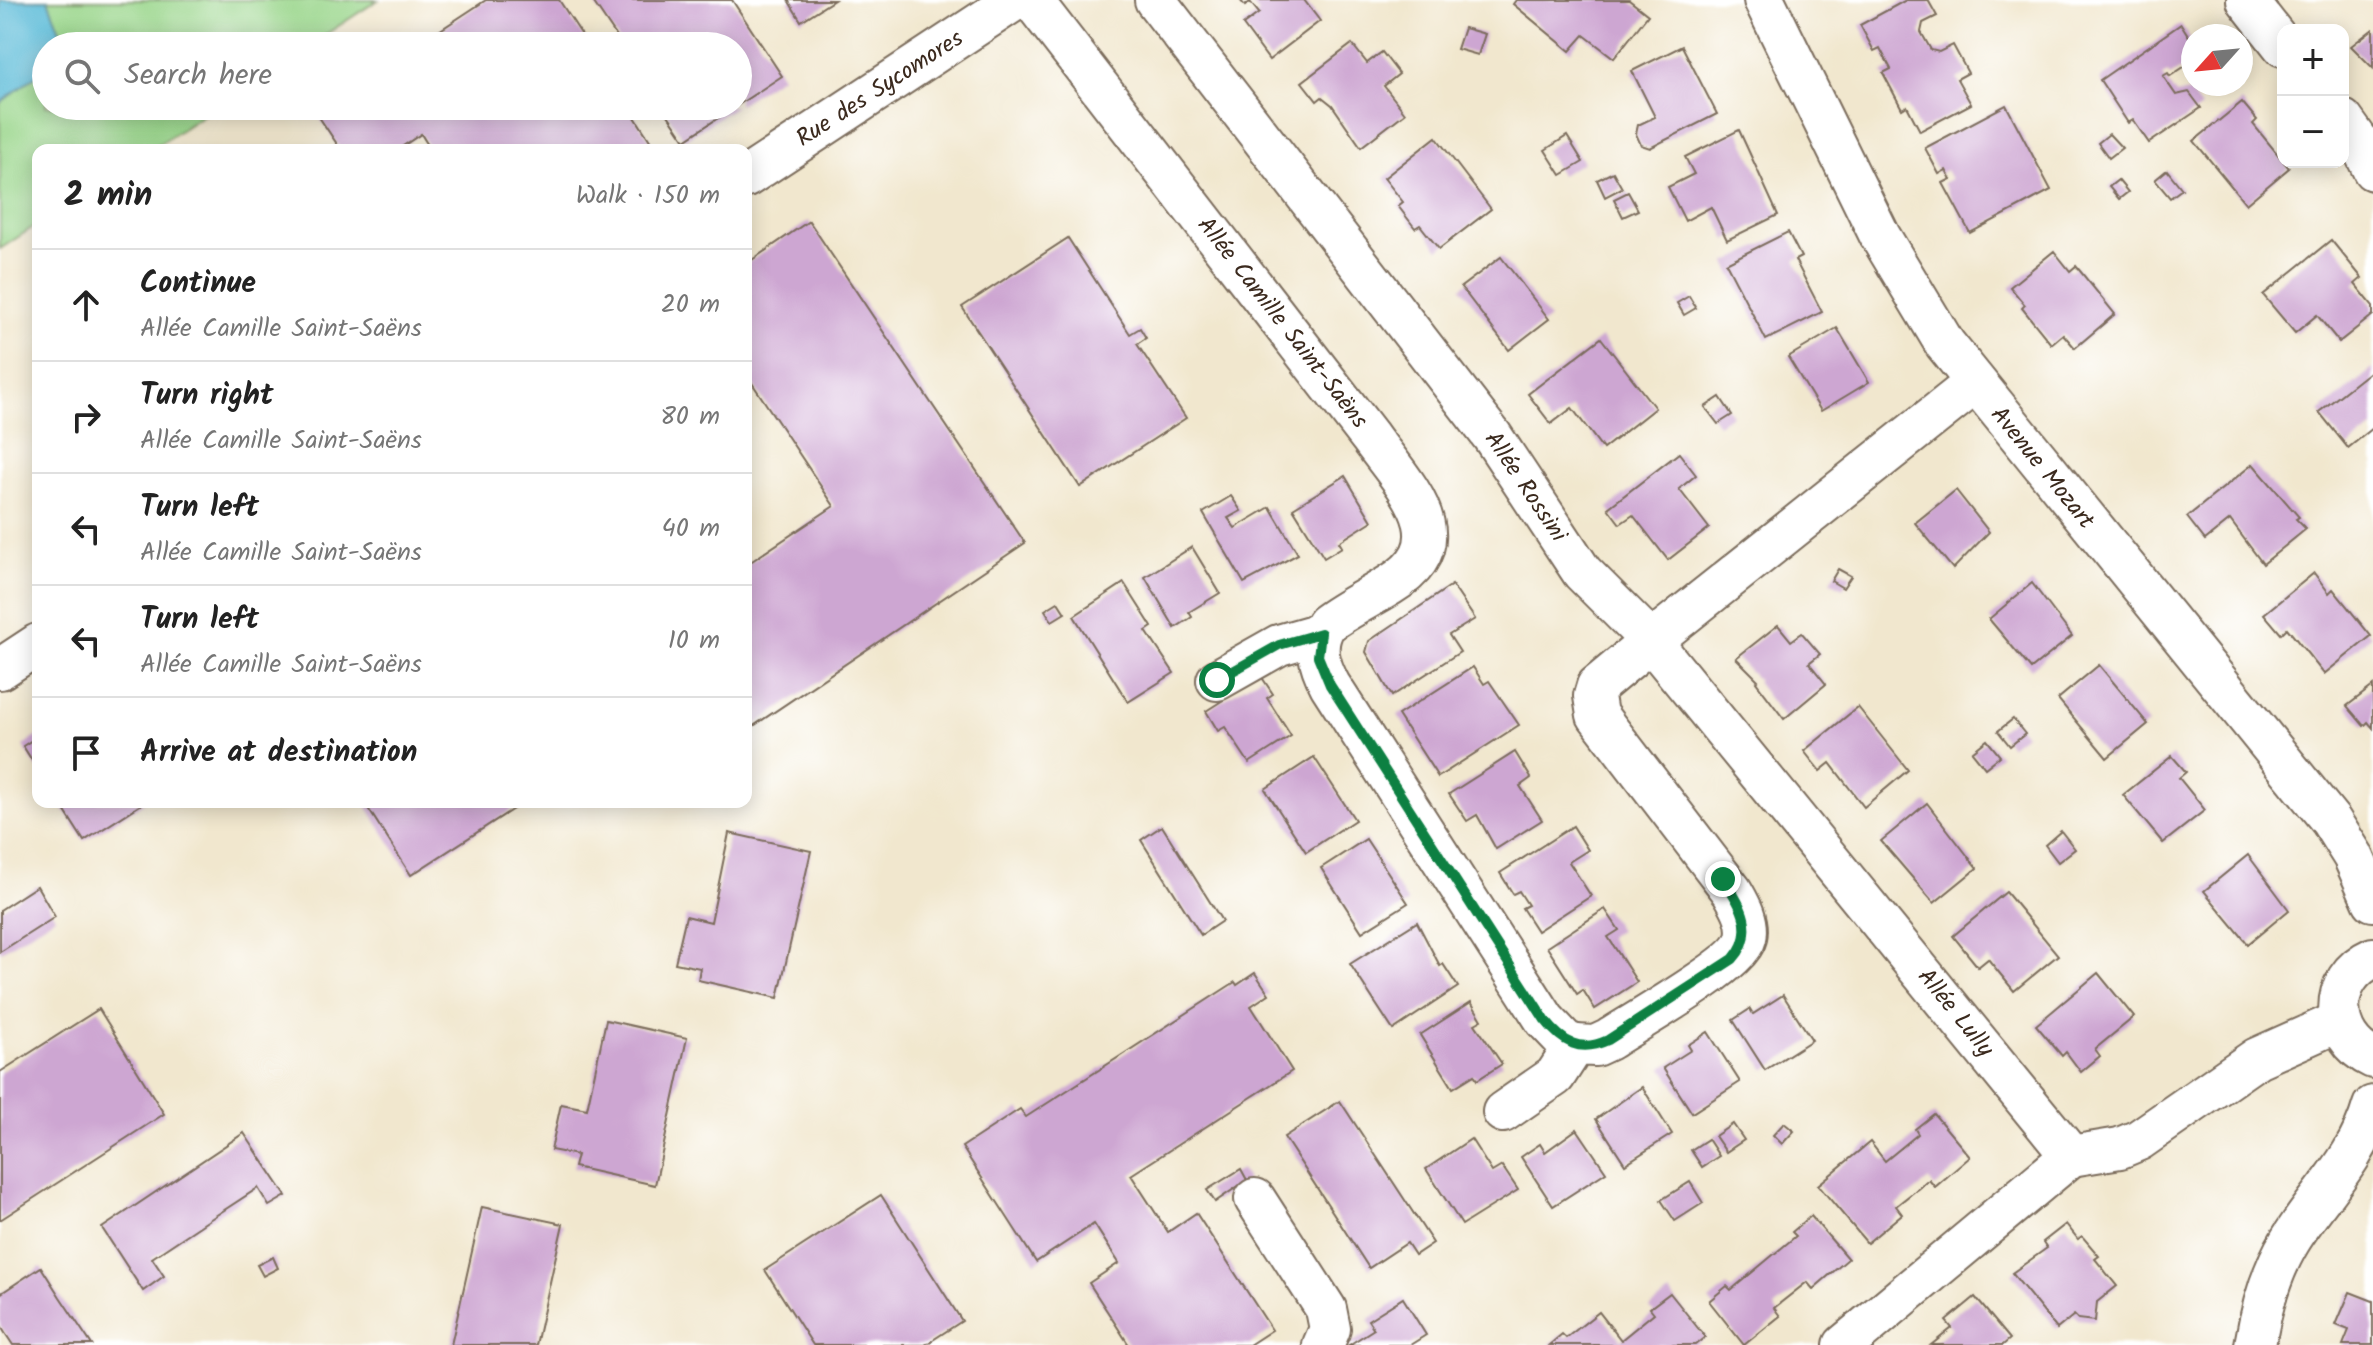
<!DOCTYPE html>
<html lang="en">
<head>
<meta charset="utf-8">
<style>
  body { margin:0; font-family:Kalam,sans-serif; background:#f2f2f2; color:#222 }
  .controls { position:absolute; right:24px; top:24px; display:grid; overflow:hidden; border-radius:16px; box-shadow:0 4px 20px #0003 }
  .controls button { width:72px; height:72px; display:grid; place-items:center; padding:0; border:0; border-bottom:2px solid #e0e0e0; background:#fff; color:#222; font:40px sans-serif }
  .compass { position:absolute; left:2181px; top:24px; width:72px; height:72px; border-radius:50%; background:#fff; box-shadow:0 4px 20px #0003; rotate:243deg }
  .stop { position:absolute; width:24px; height:24px; margin:-18px; border:6px solid #0b8043; border-radius:50%; background:#fff }
  .stop.end { background:#0b8043; border-color:#fff; box-shadow:0 2px 8px #0008 }
  .list { margin:0; padding:0; list-style:none }
  h2 { display:flex; justify-content:space-between; align-items:center; height:104px; margin:0; padding:0 32px; font-size:34px }
  h2 small { font-size:26px; font-weight:400; color:#767676 }
  .list li { display:grid; grid-template-columns:52px 1fr auto; gap:24px; align-items:center; box-sizing:border-box; height:112px; padding:0 32px; border-top:2px solid #e0e0e0 }
  .list b { display:block; font-size:30px; white-space:nowrap }
  .list p { margin:0; font-size:26px; white-space:nowrap; color:#767676 }
  .list em { font-size:26px; font-style:normal; color:#767676 }
  .icon { flex:none; width:44px; height:44px; fill:none; stroke:currentColor; stroke-width:2; stroke-linecap:round; stroke-linejoin:round }
  .map { position:relative; flex:none; width:2373px; height:1345px; overflow:hidden }
  .search { position:absolute; background:#fff; box-shadow:0 4px 20px #0003; left:32px; top:32px; width:720px; height:88px; display:flex; align-items:center; gap:20px; box-sizing:border-box; padding:0 28px; border-radius:44px; color:#767676; font-size:30px }
  .panel { position:absolute; background:#fff; box-shadow:0 4px 20px #0003; left:32px; top:144px; width:720px; height:664px; border-radius:16px }
  .map>svg:first-child { display:block }
  .green { fill:#99d58a; stroke:#6a8054; stroke-width:2 }
  .water { fill:#59bad7; stroke:#4a727a; stroke-width:2 }
  .building { fill:#cda6d2 }
  .lines { fill:none; stroke-linecap:round; stroke-linejoin:round }
  .minor-casing { stroke:#7b6c5c; stroke-width:44 }
  .minor { stroke:#fff; stroke-width:40 }
  .route { stroke:#0b8043; stroke-width:10 }
  .labels { text-anchor:middle; dominant-baseline:central; stroke-width:8; stroke-linejoin:round; paint-order:stroke }
  .street-label { font-size:24px; fill:#3b2a1e; stroke:#fff }
</style>
</head>
<body>
<div class="map">
<svg width="2373" height="1345" viewBox="0 0 2373 1345">
  <rect width="100%" height="100%" fill="#fff"/>
  <filter id="ink" filterUnits="userSpaceOnUse"><feTurbulence type="fractalNoise" baseFrequency=".0125" numOctaves="2"/><feDisplacementMap in="SourceGraphic" scale="16" xChannelSelector="R" yChannelSelector="G"/><feConvolveMatrix kernelMatrix="1 2 1 2 8 2 1 2 1" color-interpolation-filters="sRGB"/></filter>
  <filter id="wash" filterUnits="userSpaceOnUse"><feTurbulence type="fractalNoise" baseFrequency=".006" numOctaves="4" result="noise"/><feDisplacementMap in="SourceGraphic" scale="32" xChannelSelector="R" yChannelSelector="G"/><feGaussianBlur stdDeviation="1.8" result="paint"/><feColorMatrix in="noise" values="0 0 0 0 0 0 0 0 0 0 0 0 0 0 0 0 0 1.4 0 .05"/><feComposite in="paint" operator="in"/></filter>
  <g filter="url(#wash)">
    <rect width="100%" height="100%" fill="#f1e7ce"/>
    <!-- green -->
    <polygon class="green" points="0,0 378,0 308,46 46,46 46,106 217,106 150,150 38,150 38,224 0,249"/>
    <!-- water -->
    <polygon class="water" points="0,0 48,0 63,38 60,46 46,46 46,68 0,103"/>
    <g id="blocks">
      <!-- building -->
      <g class="building">
        <polygon points="486,0 559,0 589,46 416,46"/>
        <polygon points="592,0 732,0 782,76 738,105 738,46 623,46"/>
        <polygon points="788,0 834,0 801,21"/>
        <polygon points="1240,0 1304,0 1320,21 1269,60 1243,25 1259,13 1250,2 1245,6"/>
        <polygon points="1516,0 1629,0 1648,15 1614,58 1584,35 1570,51 1513,4"/>
        <polygon points="1906,0 1928,0 1937,16 1923,23 1921,32 1931,50 1939,52 1953,45 1968,73 1957,79 1971,104 1920,131 1907,106 1902,109 1883,73 1891,69 1880,48 1874,51 1860,25"/>
        <polygon points="2181,24 2193,43 2193,61 2170,76 2168,73 2163,76 2176,95 2189,92 2201,108 2149,143 2133,120 2128,123 2100,80"/>
        <polygon points="1464,28 1485,34 1478,55 1457,49"/>
        <polygon points="2373,29 2373,68 2351,46"/>
        <polygon points="1352,44 1367,63 1382,52 1399,74 1384,86 1405,113 1361,147 1332,105 1322,97 1317,101 1302,82"/>
        <polygon points="1682,46 1717,114 1650,148 1641,145 1636,134 1638,125 1655,117 1632,71"/>
        <polygon points="2242,102 2257,120 2253,124 2289,168 2246,204 2194,141"/>
        <polygon points="2006,105 2051,190 1970,233 1943,183 1951,179 1946,170 1939,174 1925,148"/>
        <polygon points="322,106 628,106 656,150 431,150 421,134 397,150 341,150 315,111"/>
        <polygon points="662,106 736,106 685,140"/>
        <polygon points="1739,130 1778,215 1727,240 1711,207 1685,221 1668,187 1694,174 1685,157"/>
        <polygon points="2109,134 2122,148 2109,158 2098,143"/>
        <polygon points="1567,136 1583,162 1561,175 1545,150"/>
        <polygon points="1436,137 1491,209 1439,249 1420,225 1415,228 1398,206 1403,202 1384,178"/>
        <polygon points="2167,170 2182,189 2170,198 2155,180"/>
        <polygon points="1613,172 1622,188 1605,197 1597,180"/>
        <polygon points="2118,180 2128,192 2119,199 2109,187"/>
        <polygon points="1628,192 1638,210 1623,217 1614,199"/>
        <polygon points="809,221 1025,543 746,731 746,565 834,506 746,374 746,264"/>
        <polygon points="1788,232 1801,257 1795,260 1822,312 1766,340 1726,263"/>
        <polygon points="1068,238 1130,334 1140,328 1146,338 1137,344 1186,418 1080,487 962,307"/>
        <polygon points="2331,240 2362,278 2355,284 2373,306 2373,315 2339,342 2317,315 2295,333 2263,295"/>
        <polygon points="2054,251 2070,271 2076,266 2115,314 2075,348 2063,334 2051,344 2022,308 2025,305 2010,287"/>
        <polygon points="1501,257 1549,319 1509,350 1461,287"/>
        <polygon points="1689,296 1696,308 1684,315 1677,303"/>
        <polygon points="1837,328 1869,382 1821,411 1788,357"/>
        <polygon points="1601,338 1655,408 1603,449 1572,408 1551,424 1528,394"/>
        <polygon points="2373,369 2373,428 2348,448 2319,412"/>
        <polygon points="1720,397 1732,415 1718,424 1705,407"/>
        <polygon points="1679,453 1696,475 1679,489 1709,528 1668,560 1633,515 1620,524 1608,508"/>
        <polygon points="2253,464 2299,517 2296,519 2306,529 2263,564 2230,520 2205,540 2187,517"/>
        <polygon points="1345,476 1372,521 1339,542 1342,547 1324,558 1293,508"/>
        <polygon points="1956,490 1989,532 1953,569 1915,523"/>
        <polygon points="1231,496 1241,511 1228,518 1235,528 1270,507 1298,554 1244,583 1203,513"/>
        <polygon points="1192,547 1220,593 1189,612 1192,617 1175,628 1145,577"/>
        <polygon points="1838,569 1851,576 1843,588 1831,581"/>
        <polygon points="2314,573 2329,593 2333,589 2371,636 2324,674 2287,628 2281,634 2264,614"/>
        <polygon points="1124,583 1152,627 1146,631 1174,673 1128,702 1074,616"/>
        <polygon points="2032,583 2072,636 2031,669 1989,619"/>
        <polygon points="1452,585 1475,619 1449,635 1460,652 1392,696 1366,652 1369,641"/>
        <polygon points="1058,602 1065,613 1052,621 1045,610"/>
        <polygon points="1778,625 1791,641 1802,633 1820,654 1809,663 1826,684 1784,719 1756,682 1758,680 1736,658"/>
        <polygon points="2099,665 2148,724 2107,758 2058,699"/>
        <polygon points="1473,667 1484,684 1489,681 1519,725 1438,777 1398,715"/>
        <polygon points="1261,676 1273,694 1267,698 1291,736 1249,763 1225,727 1218,731 1206,711"/>
        <polygon points="2373,686 2373,728 2368,722 2364,726 2347,706"/>
        <polygon points="1858,707 1908,770 1864,807 1830,763 1820,771 1804,751"/>
        <polygon points="2013,719 2025,734 2010,746 1998,731"/>
        <polygon points="38,736 38,770 23,746"/>
        <polygon points="1987,740 2000,756 1985,768 1972,752"/>
        <polygon points="1515,752 1531,778 1520,786 1542,820 1496,849 1477,815 1467,821 1449,794"/>
        <polygon points="2172,756 2186,772 2179,778 2205,810 2163,843 2123,795"/>
        <polygon points="1314,757 1355,820 1306,852 1265,789"/>
        <polygon points="59,802 145,802 84,841"/>
        <polygon points="364,802 524,802 411,875"/>
        <polygon points="1927,803 1977,868 1934,903 1881,841"/>
        <polygon points="1162,826 1222,921 1201,935 1141,840"/>
        <polygon points="1573,826 1588,850 1569,862 1591,896 1537,931 1522,908 1528,905 1519,891 1513,894 1500,873"/>
        <polygon points="2061,831 2075,849 2058,862 2045,845"/>
        <polygon points="729,833 811,851 778,998 698,980 700,968 675,963 686,916 711,922"/>
        <polygon points="1366,839 1408,903 1362,932 1321,868"/>
        <polygon points="2248,855 2289,910 2248,944 2204,891"/>
        <polygon points="37,886 55,917 0,952 0,910"/>
        <polygon points="2006,892 2058,955 2014,991 1988,959 1978,967 1953,936"/>
        <polygon points="1605,909 1619,930 1608,937 1637,982 1595,1009 1583,990 1577,994 1547,947"/>
        <polygon points="1417,922 1440,966 1443,964 1458,987 1393,1030 1350,964"/>
        <polygon points="1255,973 1269,994 1251,1006 1292,1071 1131,1175 1168,1232 1196,1213 1272,1330 1249,1345 1129,1345 1089,1283 1119,1263 1094,1224 1036,1262 962,1147 1020,1109 1026,1117 1235,982 1237,985"/>
        <polygon points="2098,973 2134,1017 2095,1049 2100,1056 2081,1072 2066,1052 2062,1056 2036,1025"/>
        <polygon points="1783,995 1812,1040 1765,1070 1733,1020 1750,1009 1753,1014"/>
        <polygon points="1471,1002 1482,1020 1475,1024 1502,1064 1477,1080 1474,1075 1453,1088 1420,1035"/>
        <polygon points="99,1009 164,1114 0,1220 0,1072"/>
        <polygon points="606,1020 687,1038 655,1185 574,1167 577,1155 551,1150 561,1104 587,1109"/>
        <polygon points="1708,1032 1740,1082 1692,1113 1663,1068 1691,1050 1688,1045"/>
        <polygon points="1642,1087 1672,1134 1625,1164 1596,1119"/>
        <polygon points="1340,1101 1433,1243 1415,1255 1407,1243 1369,1268 1284,1137"/>
        <polygon points="1934,1114 1970,1157 1935,1187 1929,1180 1896,1206 1902,1214 1867,1243 1818,1185 1870,1142 1885,1161 1918,1134 1915,1129"/>
        <polygon points="1784,1123 1794,1131 1782,1144 1773,1135"/>
        <polygon points="1733,1124 1744,1140 1726,1152 1715,1136"/>
        <polygon points="1577,1129 1606,1172 1553,1206 1521,1157 1540,1144 1545,1152"/>
        <polygon points="244,1133 286,1196 269,1206 258,1188 209,1220 152,1258 164,1276 143,1291 102,1228"/>
        <polygon points="1471,1139 1492,1172 1502,1166 1518,1190 1462,1225 1426,1169"/>
        <polygon points="1708,1139 1719,1156 1702,1167 1691,1150"/>
        <polygon points="1241,1169 1247,1180 1215,1202 1207,1190"/>
        <polygon points="1690,1182 1703,1203 1675,1221 1661,1200"/>
        <polygon points="881,1195 962,1321 925,1345 813,1345 765,1270"/>
        <polygon points="482,1207 563,1224 536,1345 451,1345"/>
        <polygon points="1811,1216 1848,1259 1813,1289 1807,1282 1774,1308 1780,1316 1744,1345 1709,1301 1727,1286 1731,1290 1796,1236 1792,1232"/>
        <polygon points="2066,1224 2078,1239 2082,1236 2099,1256 2095,1259 2117,1286 2097,1302 2095,1321 2078,1319 2074,1315 2057,1329 2012,1273 2047,1248 2043,1242"/>
        <polygon points="273,1257 278,1268 263,1276 257,1265"/>
        <polygon points="41,1267 60,1297 92,1345 13,1345 5,1333 0,1325 0,1294"/>
        <polygon points="2350,1292 2373,1301 2373,1345 2343,1345 2349,1330 2336,1325"/>
        <polygon points="1670,1293 1705,1337 1695,1345 1549,1345 1562,1334 1566,1338 1599,1312 1621,1340 1654,1313 1650,1308"/>
        <polygon points="1975,1297 2010,1339 2003,1345 1931,1345 1952,1328 1946,1321"/>
        <polygon points="1403,1298 1426,1335 1410,1345 1349,1345 1374,1329 1368,1320"/>
      </g>
    </g>
  </g>
  <g filter="url(#ink)">
    <use href="#blocks" fill-opacity="0" stroke="#7b6c5c" stroke-width="2"/>
    <g class="lines">
      <defs>
        <g id="minor">
          <path d="M1032 0 1370 437C1405 486 1463 540 1390 585 1369 598 1346 609 1326 624 1313 645 1319 664 1330 685L1545 1020 1565 1041 1575 1045"/>
          <polyline points="1155,0 1492,436 1582,572 1651,641 1974,384"/>
          <polyline points="1764,0 1880,236 1945,344 2331,821 2353,856 2373,901"/>
          <polyline points="2247,0 2283,46"/>
          <polyline points="2343,120 2361,145 2373,170"/>
          <polyline points="746,177 1015,0"/>
          <polyline points="0,669 38,644"/>
          <polyline points="1217,680 1279,645 1321,633"/>
          <path d="M2373 958C2327 978 2329 1038 2373 1058"/>
          <path d="M1503 1112 1555 1076 1575 1045 1595 1046 1608 1040C1635 1022 1740 964 1746 938 1750 921 1740 905 1732 891L1597 715 1594 696 1597 686 1651 641 2071 1156"/>
          <polyline points="2071,1156 2120,1148 2139,1140 2257,1058 2340,1021"/>
          <polyline points="1255,1199 1326,1309 1330,1329 1323,1345"/>
          <polyline points="1844,1345 2071,1156"/>
          <path d="M2255 1345C2261 1309 2271 1272 2290 1241 2318 1195 2358 1160 2373 1106"/>
        </g>
      </defs>
      <!-- minor casing -->
      <use href="#minor" class="minor-casing"/>
      <!-- minor -->
      <use href="#minor" class="minor"/>
    </g>
  </g>
  <g class="lines" filter="url(#ink)">
    <!-- route -->
    <path class="route" d="M1217 680 1279 645 1321 633 1318 656 1330 685 1545 1020C1563 1043 1580 1053 1608 1040L1733 959C1757 932 1742 905 1723 879"/>
  </g>
  <g class="labels">
    <!-- street labels -->
    <g class="street-label">
      <text transform="translate(880 89) rotate(-33)">Rue des Sycomores</text>
      <text transform="translate(1282 323) rotate(52)">Allée Camille Saint-Saëns</text>
      <text transform="translate(2042 468) rotate(51)">Avenue Mozart</text>
      <text transform="translate(1525 487) rotate(56)">Allée Rossini</text>
      <text transform="translate(1955 1013) rotate(51)">Allée Lully</text>
    </g>
  </g>
</svg>
<div class="controls">
<button>+</button>
<button>−</button>
</div>
<svg class="compass" viewBox="-18 -18 36 36"><path d="M0-13l5 13h-10z" fill="#e53935"/><path d="M0 13l5-13h-10z" fill="#767676"/></svg>
<div class="stop" style="left:1217px;top:680px"></div>
<div class="stop end" style="left:1723px;top:879px"></div>
<div class="search"><svg class="icon" aria-label="search" viewBox="0 0 24 24"><circle cx="10" cy="10" r="6"/><path d="M15 15l6 6"/></svg>Search here</div>
<section class="panel">
<h2>2 min<small>Walk · 150 m</small></h2>
<ul class="list">
<li><svg class="icon" aria-label="ahead" viewBox="0 0 24 24"><path d="M12 20V5M6 11l6-6 6 6"/></svg><div><b>Continue</b><p>Allée Camille Saint-Saëns</p></div><em>20 m</em></li>
<li><svg class="icon" aria-label="right" viewBox="0 0 24 24"><path d="M7 20v-9h11M14 6l5 5-5 5"/></svg><div><b>Turn right</b><p>Allée Camille Saint-Saëns</p></div><em>80 m</em></li>
<li><svg class="icon" aria-label="left" viewBox="0 0 24 24"><path d="M17 20v-9H6M10 6l-5 5 5 5"/></svg><div><b>Turn left</b><p>Allée Camille Saint-Saëns</p></div><em>40 m</em></li>
<li><svg class="icon" aria-label="left" viewBox="0 0 24 24"><path d="M17 20v-9H6M10 6l-5 5 5 5"/></svg><div><b>Turn left</b><p>Allée Camille Saint-Saëns</p></div><em>10 m</em></li>
<li><svg class="icon" aria-label="arrive" viewBox="0 0 24 24"><path d="M6 21V4h12l-3 4 3 4H6"/></svg><div><b>Arrive at destination</b></div></li>
</ul>
</section>
</div>
</body>
</html>
